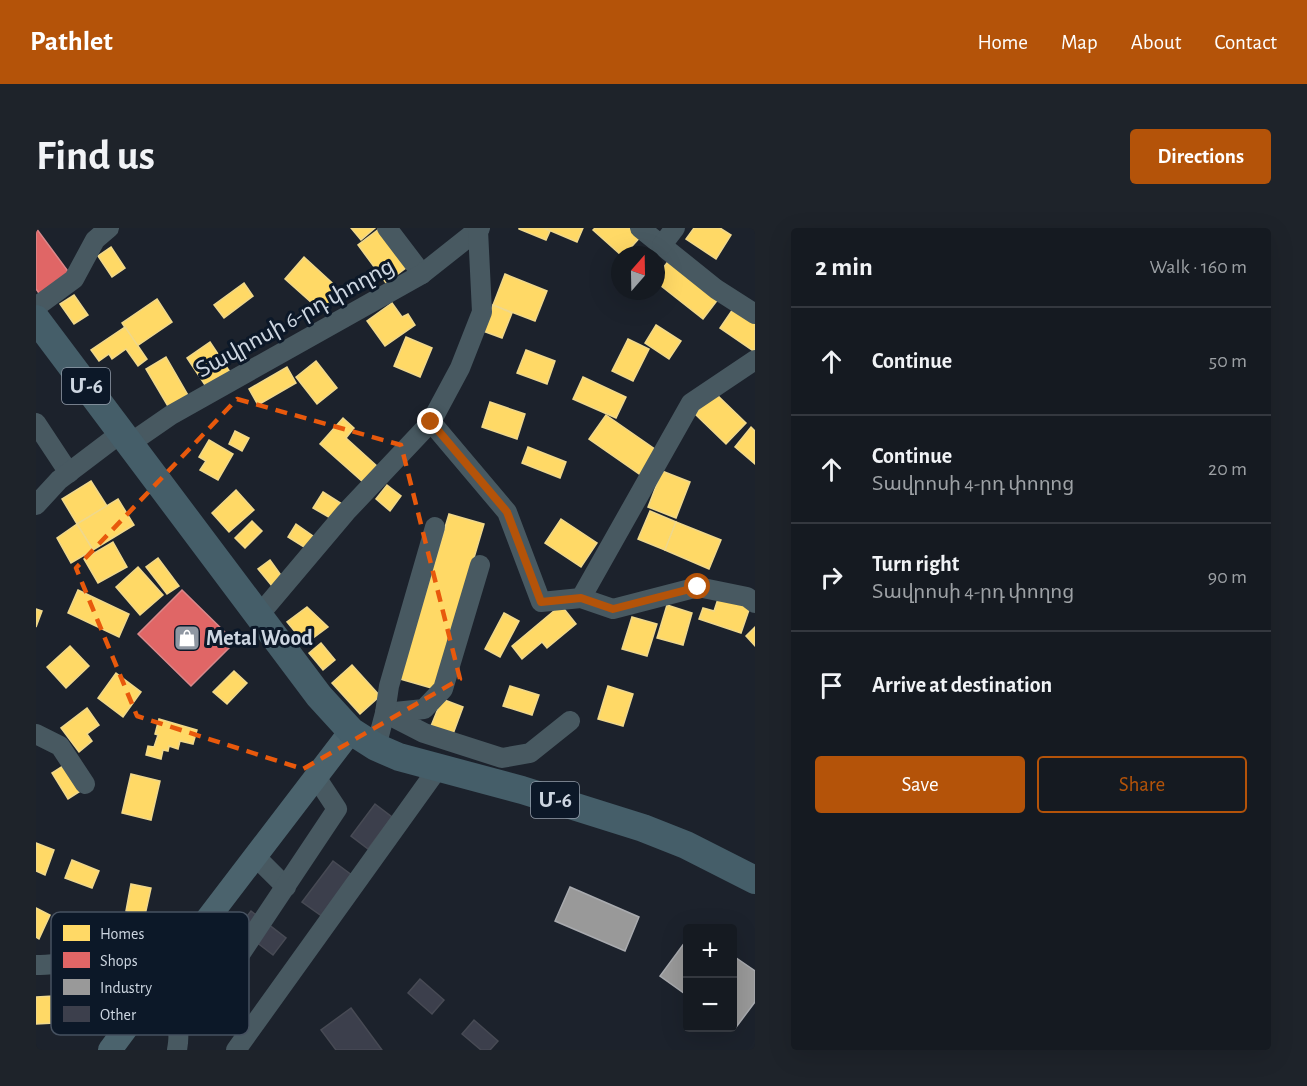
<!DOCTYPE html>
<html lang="en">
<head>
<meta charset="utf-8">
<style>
  body { margin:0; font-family:"Alegreya Sans","Noto Sans Armenian",sans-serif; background:#1e232a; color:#f1f3f6 }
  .controls { position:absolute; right:18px; bottom:18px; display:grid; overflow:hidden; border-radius:6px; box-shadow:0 6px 24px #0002 }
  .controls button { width:54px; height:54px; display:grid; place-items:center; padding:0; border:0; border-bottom:2px solid #34383f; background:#151a21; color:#f1f3f6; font:30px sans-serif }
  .compass { position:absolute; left:575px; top:18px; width:54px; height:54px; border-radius:50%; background:#151a21; box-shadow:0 6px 24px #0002; rotate:20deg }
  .stop { position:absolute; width:18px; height:18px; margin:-14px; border:4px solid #b45309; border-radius:50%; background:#fff }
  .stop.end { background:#b45309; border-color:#fff; box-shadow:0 2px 6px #0008 }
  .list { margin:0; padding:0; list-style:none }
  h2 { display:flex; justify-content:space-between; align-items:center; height:78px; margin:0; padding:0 24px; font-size:26px }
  h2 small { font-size:20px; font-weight:400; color:#9da1a5 }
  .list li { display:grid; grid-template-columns:39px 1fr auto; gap:18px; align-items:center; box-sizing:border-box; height:108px; padding:0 24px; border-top:2px solid #34383f }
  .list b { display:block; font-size:22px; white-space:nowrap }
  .list p { margin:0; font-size:20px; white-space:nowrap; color:#9da1a5 }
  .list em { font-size:20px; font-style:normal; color:#9da1a5 }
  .actions { display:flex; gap:12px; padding:18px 24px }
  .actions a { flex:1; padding:14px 0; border:2px solid #b45309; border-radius:6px; text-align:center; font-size:21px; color:#b45309 }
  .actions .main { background:#b45309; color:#fff }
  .icon { flex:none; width:33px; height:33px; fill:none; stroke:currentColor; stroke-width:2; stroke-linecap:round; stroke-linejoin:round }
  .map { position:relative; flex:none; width:719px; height:822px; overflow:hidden; border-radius:6px }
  header { display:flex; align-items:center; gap:36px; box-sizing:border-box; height:84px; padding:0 30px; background:#b45309; color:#fff }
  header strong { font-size:28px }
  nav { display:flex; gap:33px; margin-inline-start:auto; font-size:21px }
  .intro { display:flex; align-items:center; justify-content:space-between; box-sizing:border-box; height:144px; padding:0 36px }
  h1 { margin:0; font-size:42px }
  .button { padding:15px 27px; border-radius:6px; background:#b45309; color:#fff; font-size:21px; font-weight:700 }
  main { display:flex; gap:36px; padding:0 36px }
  aside { flex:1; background:#151a21; border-radius:6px; box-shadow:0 6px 24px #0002 }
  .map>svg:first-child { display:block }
  .homes { fill:#ffd966; stroke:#f0d88b; stroke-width:1.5 }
  .shops { fill:#e06666; stroke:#da888b; stroke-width:1.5 }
  .industry { fill:#999; stroke:#a9abaf; stroke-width:1.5 }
  .building { fill:#3c3f4c; stroke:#474a54; stroke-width:1.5 }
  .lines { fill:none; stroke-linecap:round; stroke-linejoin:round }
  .minor { stroke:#485961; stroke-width:20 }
  .major { stroke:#4b636d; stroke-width:24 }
  .highway { stroke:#455e69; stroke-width:28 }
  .major-bridge { stroke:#4b636d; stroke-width:24 }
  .route { stroke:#b45309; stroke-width:8 }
  .marked { fill:none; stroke:#e8590c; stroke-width:4.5; stroke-dasharray:12 8; stroke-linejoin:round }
  .labels { text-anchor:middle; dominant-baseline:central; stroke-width:6; stroke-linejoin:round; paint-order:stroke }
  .shield { fill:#0c1828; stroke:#939daa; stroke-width:1.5 }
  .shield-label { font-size:21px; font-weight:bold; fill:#cdd6e1 }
  .street-label { font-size:22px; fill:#cdd6e1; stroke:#0c1828 }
  .poi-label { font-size:22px; font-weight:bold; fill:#cdd6e1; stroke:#0c1828; text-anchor:start }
  .key { fill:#0c1828; stroke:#465160; stroke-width:1.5 }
  .key-label { font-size:16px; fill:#cdd6e1 }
</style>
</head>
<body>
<header>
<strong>Pathlet</strong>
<nav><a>Home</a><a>Map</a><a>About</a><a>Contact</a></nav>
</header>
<div class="intro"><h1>Find us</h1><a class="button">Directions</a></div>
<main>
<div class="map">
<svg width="719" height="822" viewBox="0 0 719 822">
  <rect width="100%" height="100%" fill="#1c222c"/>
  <!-- homes -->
  <g class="homes">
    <polygon points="315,0 339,0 325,12"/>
    <polygon points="483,0 508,0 514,3 510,12 483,1"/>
    <polygon points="508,0 547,0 541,14"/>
    <polygon points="559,0 600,0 607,6 588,27 585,27 557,2"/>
    <polygon points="658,0 684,0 695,7 680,31 650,11"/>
    <polygon points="343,1 371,39 350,55 322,17"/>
    <polygon points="75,19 89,40 76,49 62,28"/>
    <polygon points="268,29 305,63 286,84 249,51"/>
    <polygon points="634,31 683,70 667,91 620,54 620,49"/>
    <polygon points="469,46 511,63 499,93 457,77"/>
    <polygon points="208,55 217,68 188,90 178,77"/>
    <polygon points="38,67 52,87 38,96 24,76"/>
    <polygon points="121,71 136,94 101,118 86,95"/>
    <polygon points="356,75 366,89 372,86 379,97 349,118 331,93"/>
    <polygon points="457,77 476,85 466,110 447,103"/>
    <polygon points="699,78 719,92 719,124 684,100"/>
    <polygon points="620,97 645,113 633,131 609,115"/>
    <polygon points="89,99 111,131 102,138 90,121 76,131 73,126 63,133 55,122"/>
    <polygon points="370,109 396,120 384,149 358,138"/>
    <polygon points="592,111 613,121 597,153 576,143"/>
    <polygon points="174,114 196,147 173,163 151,130"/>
    <polygon points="490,122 519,133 511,156 481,145"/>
    <polygon points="130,129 153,169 133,180 110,141"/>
    <polygon points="280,133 301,160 281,176 260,149"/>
    <polygon points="251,139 260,155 222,177 213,161"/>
    <polygon points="547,149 590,169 580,190 537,171"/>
    <polygon points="679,165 710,195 690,216 659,186"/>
    <polygon points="454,174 489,186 481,211 446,199"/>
    <polygon points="570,187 623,224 606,248 553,211"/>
    <polygon points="307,190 318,200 310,210 342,239 328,255 284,216"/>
    <polygon points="715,199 719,203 719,236 699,219"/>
    <polygon points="199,203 213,210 206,223 193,216"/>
    <polygon points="173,212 197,226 182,252 164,242 170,233 163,229"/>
    <polygon points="492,219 530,234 524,250 486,235"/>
    <polygon points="626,243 654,254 640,290 612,279"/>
    <polygon points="55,253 71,278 41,296 26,271"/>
    <polygon points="351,257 365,268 354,283 340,271"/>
    <polygon points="200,262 218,282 193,304 176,285"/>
    <polygon points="287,264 306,276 296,291 277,280"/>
    <polygon points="82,271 98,297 57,322 41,296"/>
    <polygon points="614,283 640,294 629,322 602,311"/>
    <polygon points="413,286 448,296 399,461 364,451"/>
    <polygon points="525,291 561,315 545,339 509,315"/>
    <polygon points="216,293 226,303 209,320 199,310"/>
    <polygon points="640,294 685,312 673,341 629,322"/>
    <polygon points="41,296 57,322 35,335 21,310"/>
    <polygon points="260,296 284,313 276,324 252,309"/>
    <polygon points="77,314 91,339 62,355 48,331"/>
    <polygon points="122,330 143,358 131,366 110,339"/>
    <polygon points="234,332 247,350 236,358 222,341"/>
    <polygon points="102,339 127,367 104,387 80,359"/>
    <polygon points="42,362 93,386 83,409 32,385"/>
    <polygon points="683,368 714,379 705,405 663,391 667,380 678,383"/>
    <polygon points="525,377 540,396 511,420 506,414 486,431 476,418"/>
    <polygon points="631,377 656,385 647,417 621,410"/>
    <polygon points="271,379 292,399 269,416 251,394"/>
    <polygon points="0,381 6,383 0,399"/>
    <polygon points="468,385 483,393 464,429 449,421"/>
    <polygon points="596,389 621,396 611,428 586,421"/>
    <polygon points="719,399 719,418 710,408"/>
    <polygon points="285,415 299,432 287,442 273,425"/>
    <polygon points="34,418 53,438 30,460 11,439"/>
    <polygon points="316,437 344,468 324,486 296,455"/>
    <polygon points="198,443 211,455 191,476 177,464"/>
    <polygon points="80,445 105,464 87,489 62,470"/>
    <polygon points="474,458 503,467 496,487 467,478"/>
    <polygon points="572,458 597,466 587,498 562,491"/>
    <polygon points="406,471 427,479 417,506 395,498"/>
    <polygon points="51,480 63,497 51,506 56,513 43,524 25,500"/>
    <polygon points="123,491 161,502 157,516 144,513 142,521 133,518 132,523 127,522 125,531 110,527 112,518 118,519 122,507 119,506"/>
    <polygon points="30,536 46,562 32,571 16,545"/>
    <polygon points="95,546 124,553 115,592 86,585"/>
    <polygon points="0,615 18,622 9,647 0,643"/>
    <polygon points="36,632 63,643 56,660 29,650"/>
    <polygon points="95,656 115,660 109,687 90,683"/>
    <polygon points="0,680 14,687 3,711 0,709"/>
    <polygon points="17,768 18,795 0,796 0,769"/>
  </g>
  <!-- shops -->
  <g class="shops">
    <polygon points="0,0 34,46 5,68 0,61"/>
    <polygon points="146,362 199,414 155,458 102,406"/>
  </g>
  <!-- industry -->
  <g class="industry">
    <polygon points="534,659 603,689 589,723 519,693"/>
    <polygon points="652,710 652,768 624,748"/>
    <polygon points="696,727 719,743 719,774 698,802 694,800 696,800"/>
  </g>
  <!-- building -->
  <g class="building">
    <polygon points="339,576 356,589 332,621 315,608"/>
    <polygon points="297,633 317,648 287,689 266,674"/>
    <polygon points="215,683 250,710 237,727 202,700"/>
    <polygon points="384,751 408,772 396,786 372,765"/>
    <polygon points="315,780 346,822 300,822 285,802"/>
    <polygon points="438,792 462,813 454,822 445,822 426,806"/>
  </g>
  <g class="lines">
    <!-- minor -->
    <g class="minor">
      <polyline points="351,0 386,46"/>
      <polyline points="604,0 680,61 719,86"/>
      <polyline points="626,17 639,0"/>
      <polyline points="0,79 38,51 59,12 73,0"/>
      <polyline points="395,194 471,284 505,374 545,370 577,381 662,359 711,369 719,375"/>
      <polyline points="0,195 33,245"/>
      <polyline points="93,216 135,187 386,46 444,0"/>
      <polyline points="0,277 23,252 85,205"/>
      <polyline points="444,337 407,461 388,481 349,485 388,505 466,530 494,525 534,493"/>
      <polyline points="545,370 655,175 719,132"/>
      <polyline points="223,387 310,284 395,194 424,140 446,84 442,2"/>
      <polyline points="0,506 24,518 49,556"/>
      <polyline points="340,519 349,485 353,458 399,299"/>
      <polyline points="219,628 250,659"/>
      <polyline points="151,717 201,731 301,581 280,549"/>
      <path d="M0 737C23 737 46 731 69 737 93 743 136 779 142 804 143 809 142 816 141 822"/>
      <polyline points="200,822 403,539"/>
    </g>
    <!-- major -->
    <polyline class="major" points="166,698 315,503"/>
    <!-- highway -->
    <polyline class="highway" points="0,91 283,468 315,503 340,519 363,529 486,562 607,600 650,617 719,652"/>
    <!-- major-bridge -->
    <polyline class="major-bridge" points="74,822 166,698"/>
  </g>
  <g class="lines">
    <!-- route -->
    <polyline class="route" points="395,194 471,284 505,374 545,370 577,381 662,359"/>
  </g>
  <!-- marked area -->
  <path class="marked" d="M201 171 365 217 424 451 267 541 101 488 40 340Z"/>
  <!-- icons -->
  <defs>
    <symbol id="shop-square" viewBox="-11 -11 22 22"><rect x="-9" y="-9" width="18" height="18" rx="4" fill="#8f97a2" stroke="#0c1828"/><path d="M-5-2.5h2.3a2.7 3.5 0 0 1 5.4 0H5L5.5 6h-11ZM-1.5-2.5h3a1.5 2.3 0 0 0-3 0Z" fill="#fff"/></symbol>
  </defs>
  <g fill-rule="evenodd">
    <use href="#shop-square" x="136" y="395" width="30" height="30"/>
  </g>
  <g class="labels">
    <!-- shield labels -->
    <g class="shield">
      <rect x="26" y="140" width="48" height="36" rx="4.5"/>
      <rect x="495" y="554" width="48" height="36" rx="4.5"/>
    </g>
    <g class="shield-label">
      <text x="50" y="158">Մ-6</text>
      <text x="519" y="572">Մ-6</text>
    </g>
    <!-- street labels -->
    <g class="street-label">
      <text transform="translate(259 90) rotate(-29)">Տավրոսի 6-րդ փողոց</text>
    </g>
    <!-- poi labels -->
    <g class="poi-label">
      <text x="170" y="410">Metal Wood</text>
    </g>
  </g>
  <!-- legend -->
  <rect x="15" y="684" width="198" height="123" rx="9" class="key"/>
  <rect x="27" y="697" width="27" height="16" fill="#ffd966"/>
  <rect x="27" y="724" width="27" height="16" fill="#e06666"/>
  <rect x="27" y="751" width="27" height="16" fill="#999"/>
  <rect x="27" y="778" width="27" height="16" fill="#3c3f4c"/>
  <g class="key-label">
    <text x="64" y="711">Homes</text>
    <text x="64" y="738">Shops</text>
    <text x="64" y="765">Industry</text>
    <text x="64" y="792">Other</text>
  </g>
</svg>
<div class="controls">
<button>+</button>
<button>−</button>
</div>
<svg class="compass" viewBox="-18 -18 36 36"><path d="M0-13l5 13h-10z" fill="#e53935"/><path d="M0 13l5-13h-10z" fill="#9da1a5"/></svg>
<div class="stop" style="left:662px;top:359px"></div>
<div class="stop end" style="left:395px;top:194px"></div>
</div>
<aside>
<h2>2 min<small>Walk · 160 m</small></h2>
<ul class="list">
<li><svg class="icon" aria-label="ahead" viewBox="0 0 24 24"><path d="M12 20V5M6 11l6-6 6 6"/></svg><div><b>Continue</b></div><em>50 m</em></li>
<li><svg class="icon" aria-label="ahead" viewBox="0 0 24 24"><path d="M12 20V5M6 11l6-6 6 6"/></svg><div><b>Continue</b><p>Տավրոսի 4-րդ փողոց</p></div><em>20 m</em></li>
<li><svg class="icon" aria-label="right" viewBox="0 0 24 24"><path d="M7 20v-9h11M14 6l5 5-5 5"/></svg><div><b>Turn right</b><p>Տավրոսի 4-րդ փողոց</p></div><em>90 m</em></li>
<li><svg class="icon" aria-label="arrive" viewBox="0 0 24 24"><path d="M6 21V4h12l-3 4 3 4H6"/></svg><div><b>Arrive at destination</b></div></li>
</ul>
<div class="actions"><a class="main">Save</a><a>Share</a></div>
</aside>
</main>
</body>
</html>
